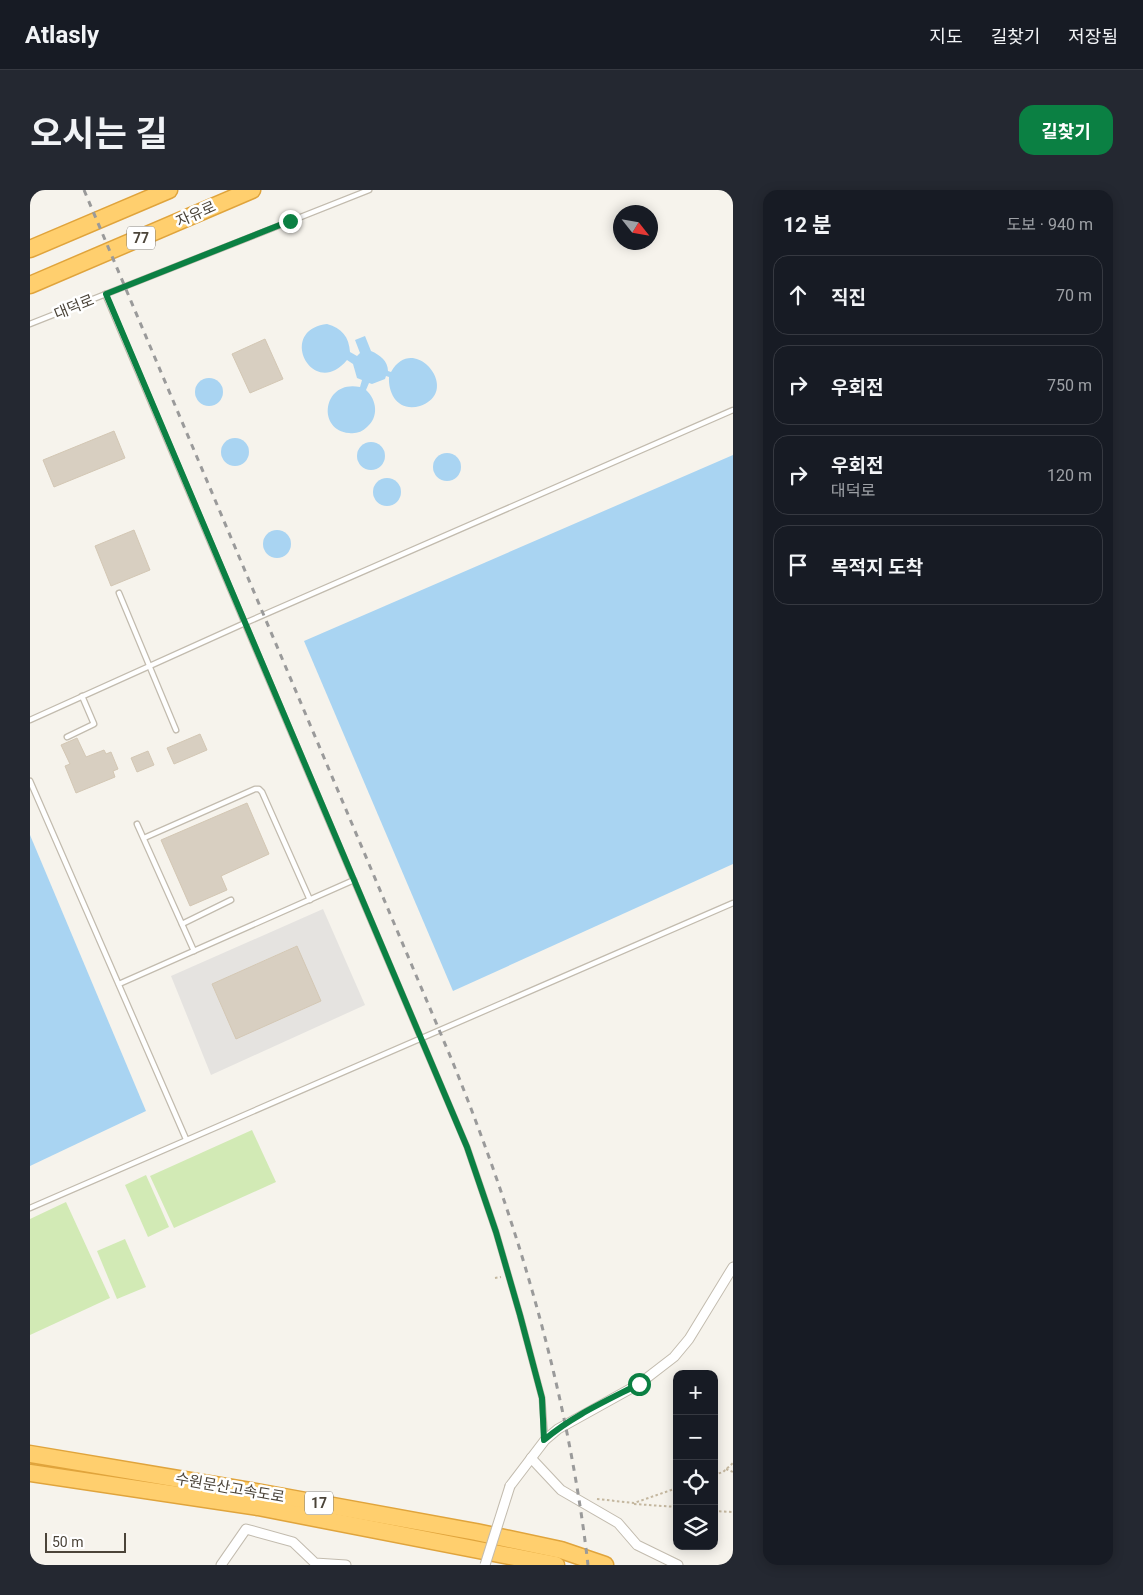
<!DOCTYPE html>
<html lang="ko">
<head>
<meta charset="utf-8">
<style>
  body { margin:0; font-family:Roboto,"Noto Sans KR",sans-serif; background:#242831; color:#f1f3f6 }
  .controls { position:absolute; right:15px; bottom:15px; display:grid; overflow:hidden; border-radius:10px; box-shadow:0 2px 12px #0003 }
  .controls button { width:45px; height:45px; display:grid; place-items:center; padding:0; border:0; border-bottom:1px solid #363941; background:#171b24; color:#f1f3f6; font:25px sans-serif }
  .compass { position:absolute; left:583px; top:15px; width:45px; height:45px; border-radius:50%; background:#171b24; box-shadow:0 2px 12px #0003; rotate:121deg }
  .scale { position:absolute; left:15px; bottom:12px; width:81px; box-sizing:border-box; padding-left:5px; border:2px solid #4b4439; border-top:0; font-size:14px; line-height:18px; white-space:nowrap; color:#4b4439; -webkit-text-stroke:4px #fff; paint-order:stroke }
  .stop { position:absolute; width:15px; height:15px; margin:-11px; border:4px solid #0b8043; border-radius:50%; background:#fff }
  .stop.end { background:#0b8043; border-color:#fff; box-shadow:0 1px 5px #0008 }
  .list { margin:0; padding:0; list-style:none }
  h2 { display:flex; justify-content:space-between; align-items:center; height:65px; margin:0; padding:0 20px; font-size:21px }
  h2 small { font-size:16px; font-weight:400; color:#9ea1a6 }
  .list li { display:grid; grid-template-columns:32px 1fr auto; gap:15px; align-items:center; box-sizing:border-box; height:80px; margin:0 10px 10px; padding:0 10px; border:1px solid #363941; border-radius:15px }
  .list b { display:block; font-size:19px; white-space:nowrap }
  .list p { margin:0; font-size:16px; white-space:nowrap; color:#9ea1a6 }
  .list em { font-size:16px; font-style:normal; color:#9ea1a6 }
  .icon { flex:none; width:28px; height:28px; fill:none; stroke:currentColor; stroke-width:2; stroke-linecap:round; stroke-linejoin:round }
  .map { position:relative; flex:none; width:703px; height:1375px; overflow:hidden; border-radius:15px }
  header { display:flex; align-items:center; gap:30px; box-sizing:border-box; height:70px; padding:0 25px; background:#171b24; border-bottom:1px solid #363941 }
  header strong { font-size:24px }
  nav { display:flex; gap:28px; margin-inline-start:auto; font-size:18px }
  .intro { display:flex; align-items:center; justify-content:space-between; box-sizing:border-box; height:120px; padding:0 30px }
  h1 { margin:0; font-size:35px }
  .button { padding:12px 22px; border-radius:15px; background:#0b8043; color:#fff; font-size:18px; font-weight:700 }
  main { display:flex; gap:30px; padding:0 30px }
  aside { flex:1; background:#171b24; border-radius:15px; box-shadow:0 2px 12px #0003 }
  .map>svg:first-child { display:block }
  .green { fill:#d2eab5 }
  .parking { fill:#e5e3e0; fill-rule:evenodd }
  .water { fill:#a9d4f2 }
  .building { fill:#d8cfc1; stroke:#d3c7b4 }
  .lines { fill:none; stroke-linecap:round; stroke-linejoin:round }
  .lane-casing { stroke:#c2bbae; stroke-width:7 }
  .street-casing { stroke:#c2bbae; stroke-width:11 }
  .highway-casing { stroke:#e0a43c; stroke-width:19 }
  .path { stroke:#c4b79f; stroke-width:2; stroke-dasharray:2.5 2.5; stroke-linecap:butt }
  .lane { stroke:#fff; stroke-width:4.5 }
  .street { stroke:#fff; stroke-width:9 }
  .highway { stroke:#ffcf6e; stroke-width:16 }
  .rail { stroke:#9a9a9a; stroke-width:3; stroke-dasharray:6 6; stroke-linecap:butt }
  .street-bridge-casing { stroke:#c2bbae; stroke-width:11; stroke-linecap:butt }
  .street-bridge { stroke:#fff; stroke-width:9 }
  .route { stroke:#0b8043; stroke-width:6 }
  .labels { text-anchor:middle; dominant-baseline:central; stroke-width:5; stroke-linejoin:round; paint-order:stroke }
  .shield { fill:#fff; stroke:#817c74; stroke-width:1 }
  .shield-label { font-size:14px; font-weight:bold; fill:#4b4439 }
  .street-label { font-size:15px; fill:#4b4439; stroke:#fff }
</style>
</head>
<body>
<header>
<strong>Atlasly</strong>
<nav><a>지도</a><a>길찾기</a><a>저장됨</a></nav>
</header>
<div class="intro"><h1>오시는 길</h1><a class="button">길찾기</a></div>
<main>
<div class="map">
<svg width="703" height="1375" viewBox="0 0 703 1375">
  <rect width="100%" height="100%" fill="#f6f3ec"/>
  <!-- green -->
  <g class="green">
    <polygon points="222,940 246,992 144,1038 120,986"/>
    <polygon points="116,985 139,1037 118,1047 95,995"/>
    <polygon points="36,1012 80,1108 0,1145 0,1029"/>
    <polygon points="95,1049 116,1097 87,1109 67,1061"/>
  </g>
  <!-- parking -->
  <path class="parking" d="M293 719 335 815 181 885 141 786ZM266 756 291 811 206 848 182 794Z"/>
  <!-- water -->
  <g class="water">
    <path d="M297 134C312 138 319 147 320 162L327 166 330 163 325 150 335 146 341 161C350 165 358 171 358 181L361 182C384 141 433 202 390 216 369 222 358 205 359 187L356 186 355 189 342 194 339 193 336 200C347 210 349 227 337 237 332 242 326 244 319 243 286 240 293 189 330 197L332 190 327 188 323 174 317 170C283 211 246 140 297 134Z"/>
    <circle cx="179" cy="202" r="14"/>
    <circle cx="205" cy="262" r="14"/>
    <circle cx="341" cy="266" r="14"/>
    <circle cx="417" cy="277" r="14"/>
    <polygon points="703,265 703,674 423,801 274,451"/>
    <circle cx="357" cy="302" r="14"/>
    <circle cx="247" cy="354" r="14"/>
    <polygon points="0,645 116,921 0,976"/>
  </g>
  <!-- building -->
  <g class="building">
    <polygon points="235,149 253,189 220,203 202,164"/>
    <polygon points="84,241 95,268 24,297 13,270"/>
    <polygon points="104,340 120,380 81,396 65,356"/>
    <polygon points="170,544 177,560 144,574 137,558"/>
    <polygon points="47,548 56,567 74,560 76,564 81,562 88,579 83,581 85,587 46,603 35,576 40,574 31,555"/>
    <polygon points="118,561 124,575 107,582 101,568"/>
    <polygon points="217,613 239,664 191,686 197,700 160,716 131,650"/>
    <polygon points="267,756 291,811 206,849 182,794"/>
  </g>
  <g class="lines">
    <defs>
      <g id="lane">
        <polyline points="75,104 437,957 466,1042 490,1125 512,1208 515,1250"/>
        <polyline points="0,134 339,0"/>
        <polyline points="89,403 146,540"/>
        <polyline points="0,530 215,433 703,220"/>
        <polyline points="37,547 64,534 52,506"/>
        <polyline points="0,591 156,949"/>
        <polyline points="107,634 164,761"/>
        <polyline points="114,648 225,599 229,599 232,602 280,710"/>
        <polyline points="152,734 201,710"/>
        <polyline points="89,794 324,690"/>
        <polyline points="0,1018 703,713"/>
      </g>
      <g id="street">
        <polyline points="501,1268 531,1300 588,1333 607,1355 648,1375"/>
        <polyline points="480,1296 515,1250 528,1239 609,1194 644,1167 659,1149 703,1077"/>
        <polyline points="191,1375 216,1339 263,1352 285,1373 316,1375"/>
      </g>
      <g id="highway">
        <polyline points="0,59 139,0"/>
        <polyline points="0,95 222,0"/>
        <polyline points="0,1264 232,1303 446,1342 531,1360 575,1375"/>
        <polyline points="0,1283 228,1317 526,1375"/>
      </g>
    </defs>
    <!-- lane casing -->
    <use href="#lane" class="lane-casing"/>
    <!-- street casing -->
    <use href="#street" class="street-casing"/>
    <!-- highway casing -->
    <use href="#highway" class="highway-casing"/>
    <!-- path -->
    <g class="path">
      <polyline points="465,1088 471,1087"/>
      <polyline points="696,1279 703,1282"/>
      <polyline points="684,1285 693,1282 703,1273"/>
      <polyline points="567,1309 604,1313 647,1298"/>
      <polyline points="604,1314 647,1317"/>
      <polyline points="684,1321 703,1322"/>
    </g>
    <!-- lane -->
    <use href="#lane" class="lane"/>
    <!-- street -->
    <use href="#street" class="street"/>
    <!-- highway -->
    <use href="#highway" class="highway"/>
    <!-- rail -->
    <path class="rail" d="M54 0 421 868C487 1030 538 1201 558 1375"/>
    <defs>
      <polyline id="street-bridge" points="455,1375 480,1296"/>
    </defs>
    <!-- street-bridge casing -->
    <use href="#street-bridge" class="street-bridge-casing"/>
    <!-- street-bridge -->
    <use href="#street-bridge" class="street-bridge"/>
  </g>
  <g class="lines">
    <!-- route -->
    <path class="route" d="M260 31 76 104 437 957 466 1042 490 1125 512 1208 514 1250C542 1226 576 1211 609 1194"/>
  </g>
  <g class="labels">
    <!-- shield labels -->
    <g class="shield">
      <rect x="97" y="36.5" width="28" height="23" rx="4"/>
      <rect x="275" y="1301.5" width="28" height="23" rx="4"/>
    </g>
    <g class="shield-label">
      <text x="111" y="48">77</text>
      <text x="289" y="1313">17</text>
    </g>
    <!-- street labels -->
    <g class="street-label">
      <text transform="translate(166 24) rotate(-24)">자유로</text>
      <text transform="translate(44 117) rotate(-22)">대덕로</text>
      <text transform="translate(200 1298) rotate(10)">수원문산고속도로</text>
    </g>
  </g>
</svg>
<div class="controls">
<button>+</button>
<button>−</button>
<button><svg class="icon" aria-label="locate" viewBox="0 0 24 24"><circle cx="12" cy="12" r="6"/><path d="M12 2v4M12 18v4M2 12h4M18 12h4"/></svg></button>
<button><svg class="icon" aria-label="layers" viewBox="0 0 24 24"><path d="M12 4l9 5-9 5-9-5zM3 14l9 5 9-5"/></svg></button>
</div>
<svg class="compass" viewBox="-18 -18 36 36"><path d="M0-13l5 13h-10z" fill="#e53935"/><path d="M0 13l5-13h-10z" fill="#9ea1a6"/></svg>
<div class="scale">50 m</div>
<div class="stop" style="left:609px;top:1194px"></div>
<div class="stop end" style="left:260px;top:31px"></div>
</div>
<aside>
<h2>12 분<small>도보 · 940 m</small></h2>
<ul class="list">
<li><svg class="icon" aria-label="ahead" viewBox="0 0 24 24"><path d="M12 20V5M6 11l6-6 6 6"/></svg><div><b>직진</b></div><em>70 m</em></li>
<li><svg class="icon" aria-label="right" viewBox="0 0 24 24"><path d="M7 20v-9h11M14 6l5 5-5 5"/></svg><div><b>우회전</b></div><em>750 m</em></li>
<li><svg class="icon" aria-label="right" viewBox="0 0 24 24"><path d="M7 20v-9h11M14 6l5 5-5 5"/></svg><div><b>우회전</b><p>대덕로</p></div><em>120 m</em></li>
<li><svg class="icon" aria-label="arrive" viewBox="0 0 24 24"><path d="M6 21V4h12l-3 4 3 4H6"/></svg><div><b>목적지 도착</b></div></li>
</ul>
</aside>
</main>
</body>
</html>
